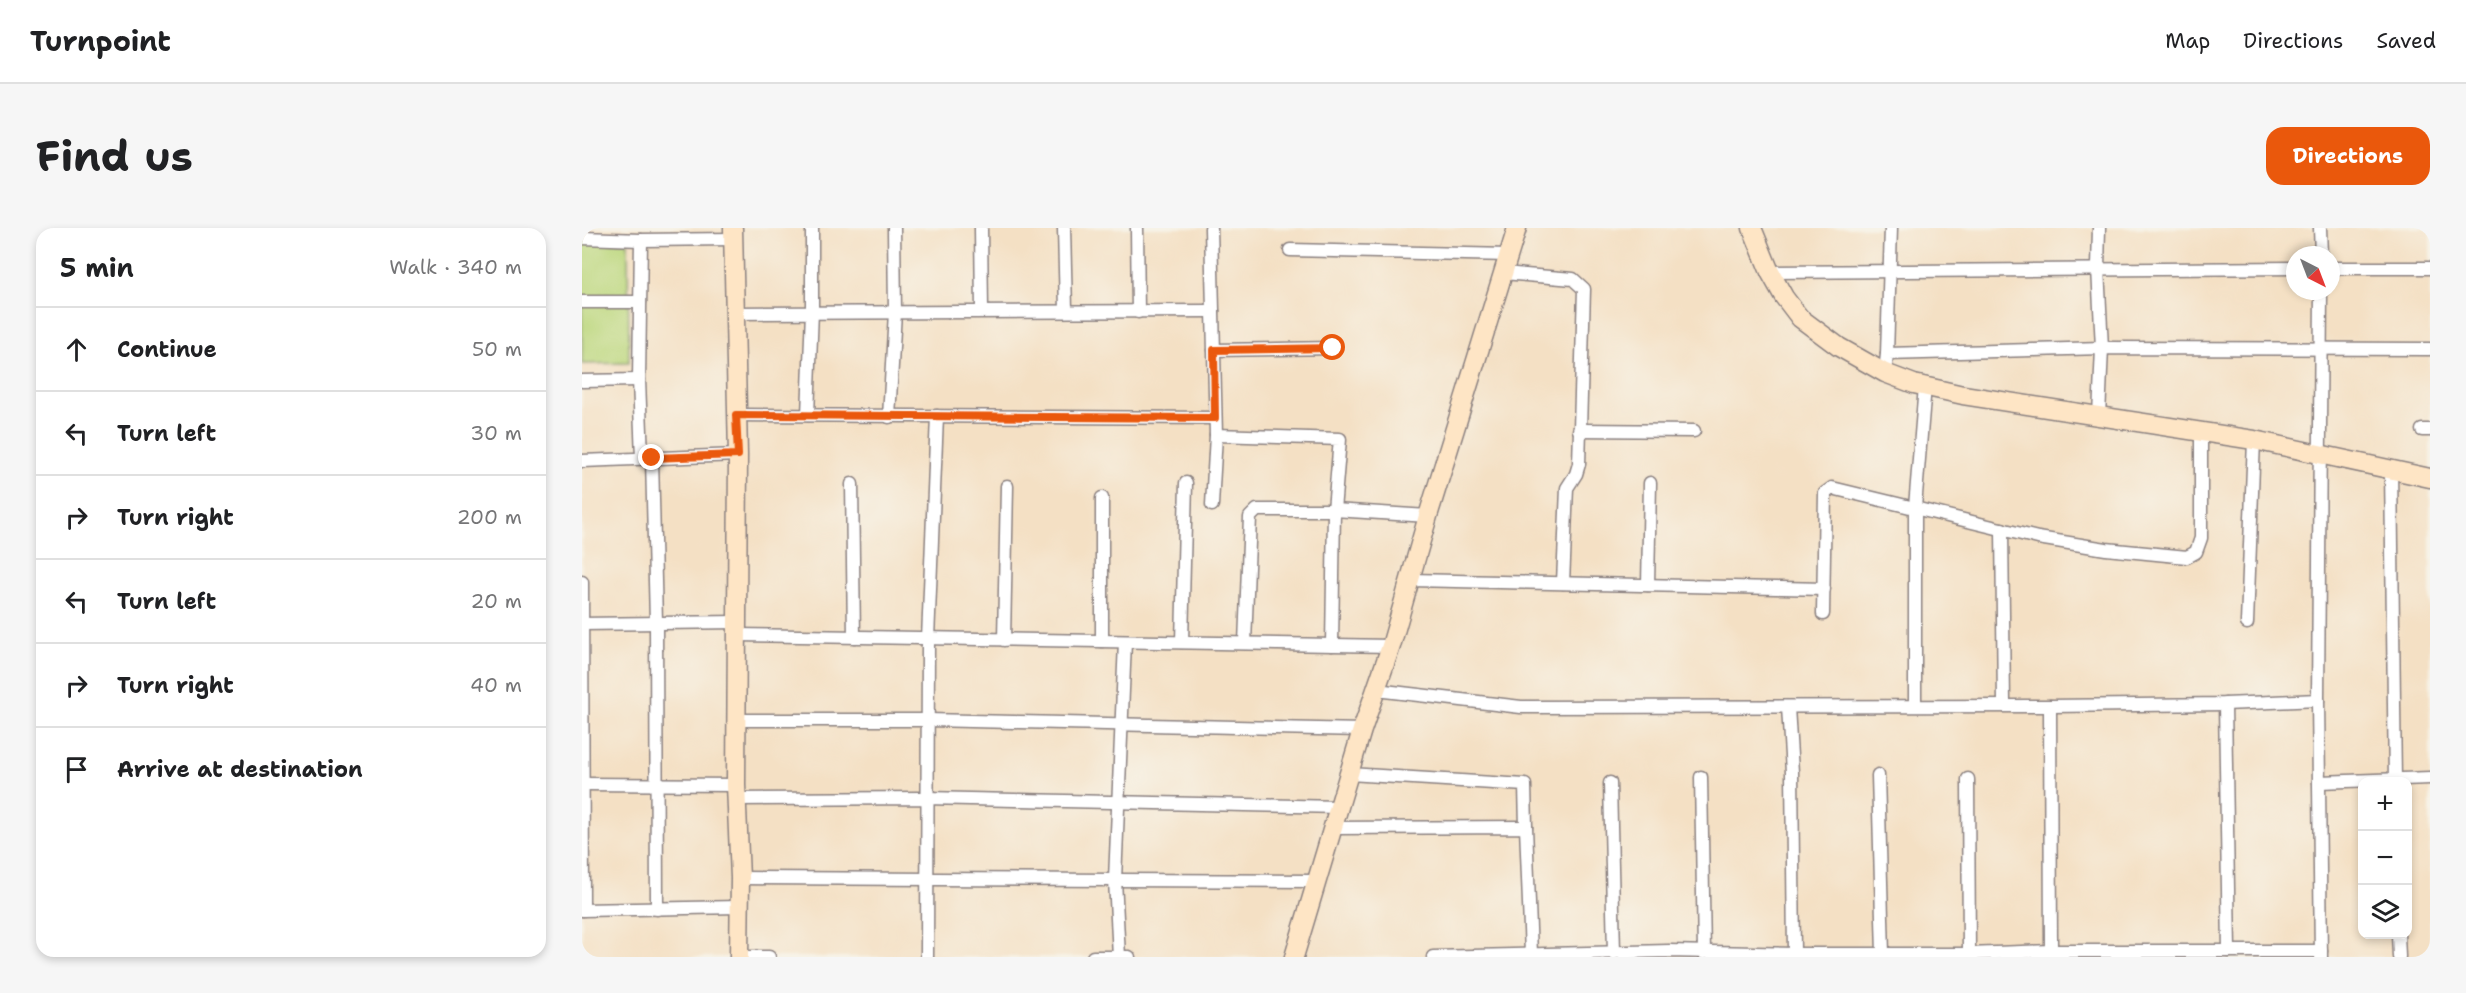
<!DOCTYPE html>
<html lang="en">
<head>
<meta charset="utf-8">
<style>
  body { margin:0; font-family:"Shantell Sans",sans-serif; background:#f6f6f6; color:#202124 }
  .controls { position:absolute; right:18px; bottom:18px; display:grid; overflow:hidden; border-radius:12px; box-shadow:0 3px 9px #0003 }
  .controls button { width:54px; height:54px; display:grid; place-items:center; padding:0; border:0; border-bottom:2px solid #e0e0e0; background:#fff; color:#202124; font:30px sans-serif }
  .compass { position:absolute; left:1704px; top:18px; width:54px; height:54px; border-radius:50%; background:#fff; box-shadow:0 3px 9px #0003; rotate:138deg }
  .stop { position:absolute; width:18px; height:18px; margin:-14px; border:4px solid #ea580c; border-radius:50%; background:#fff }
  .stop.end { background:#ea580c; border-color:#fff; box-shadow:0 2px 6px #0008 }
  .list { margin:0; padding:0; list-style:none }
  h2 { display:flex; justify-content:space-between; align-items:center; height:78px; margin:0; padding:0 24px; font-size:26px }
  h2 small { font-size:20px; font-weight:400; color:#757577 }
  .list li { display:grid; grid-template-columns:39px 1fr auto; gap:18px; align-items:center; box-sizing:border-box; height:84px; padding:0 24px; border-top:2px solid #e0e0e0 }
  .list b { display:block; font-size:22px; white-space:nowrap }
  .list em { font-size:20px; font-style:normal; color:#757577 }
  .icon { flex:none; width:33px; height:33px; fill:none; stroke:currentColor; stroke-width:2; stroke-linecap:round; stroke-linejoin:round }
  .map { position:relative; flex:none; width:1848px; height:729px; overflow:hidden; border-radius:18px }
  header { display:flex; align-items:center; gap:36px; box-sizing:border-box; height:84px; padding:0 30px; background:#fff; border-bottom:2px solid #e0e0e0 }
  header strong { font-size:28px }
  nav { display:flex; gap:33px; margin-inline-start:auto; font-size:21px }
  .intro { display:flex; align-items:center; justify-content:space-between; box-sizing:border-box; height:144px; padding:0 36px }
  h1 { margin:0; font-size:42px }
  .button { padding:15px 27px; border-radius:18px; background:#ea580c; color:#fff; font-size:21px; font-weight:700 }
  main { display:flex; gap:36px; padding:0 36px }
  aside { flex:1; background:#fff; border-radius:18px; box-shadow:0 3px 9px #0003 }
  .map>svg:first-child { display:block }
  .green { fill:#bbd77c; stroke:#6e7c5c; stroke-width:1.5 }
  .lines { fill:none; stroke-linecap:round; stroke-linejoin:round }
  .street-casing { stroke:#8b8180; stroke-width:15 }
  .secondary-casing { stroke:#8b8180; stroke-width:21 }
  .street { stroke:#fff; stroke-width:12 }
  .secondary { stroke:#fee5c5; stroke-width:18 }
  .route { stroke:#ea580c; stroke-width:8 }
</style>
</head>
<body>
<header>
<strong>Turnpoint</strong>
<nav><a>Map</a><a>Directions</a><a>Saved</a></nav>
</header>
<div class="intro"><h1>Find us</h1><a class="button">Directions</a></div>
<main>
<aside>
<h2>5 min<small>Walk · 340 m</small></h2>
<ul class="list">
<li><svg class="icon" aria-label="ahead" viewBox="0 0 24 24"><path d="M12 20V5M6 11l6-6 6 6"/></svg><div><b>Continue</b></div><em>50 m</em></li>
<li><svg class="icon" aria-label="left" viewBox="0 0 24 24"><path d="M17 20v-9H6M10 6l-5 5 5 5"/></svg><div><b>Turn left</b></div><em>30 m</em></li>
<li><svg class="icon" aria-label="right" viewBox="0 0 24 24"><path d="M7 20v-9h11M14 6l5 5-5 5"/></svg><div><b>Turn right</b></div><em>200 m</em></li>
<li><svg class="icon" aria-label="left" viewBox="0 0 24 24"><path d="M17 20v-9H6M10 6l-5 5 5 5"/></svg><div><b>Turn left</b></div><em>20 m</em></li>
<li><svg class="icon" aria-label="right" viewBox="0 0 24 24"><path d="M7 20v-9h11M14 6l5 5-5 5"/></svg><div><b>Turn right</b></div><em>40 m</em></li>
<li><svg class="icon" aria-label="arrive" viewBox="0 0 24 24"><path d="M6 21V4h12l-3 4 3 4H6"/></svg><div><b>Arrive at destination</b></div></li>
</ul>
</aside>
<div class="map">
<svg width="1848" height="729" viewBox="0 0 1848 729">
  <rect width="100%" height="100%" fill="#f7f3e8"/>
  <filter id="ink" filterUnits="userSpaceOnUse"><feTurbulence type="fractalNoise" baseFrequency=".0167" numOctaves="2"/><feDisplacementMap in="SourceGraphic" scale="12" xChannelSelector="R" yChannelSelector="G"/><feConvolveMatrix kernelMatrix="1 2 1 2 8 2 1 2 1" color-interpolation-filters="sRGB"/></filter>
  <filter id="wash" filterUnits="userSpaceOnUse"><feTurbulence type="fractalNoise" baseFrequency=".008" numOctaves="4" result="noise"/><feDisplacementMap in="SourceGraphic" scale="24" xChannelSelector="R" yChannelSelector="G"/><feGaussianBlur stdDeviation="1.35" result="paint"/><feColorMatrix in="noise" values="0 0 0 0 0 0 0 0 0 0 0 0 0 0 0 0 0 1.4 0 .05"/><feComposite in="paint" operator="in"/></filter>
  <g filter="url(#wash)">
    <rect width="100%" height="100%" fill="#f4e0c4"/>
    <!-- green -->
    <polygon class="green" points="0,14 46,14 47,135 0,136"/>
  </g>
  <g filter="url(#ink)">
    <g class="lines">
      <defs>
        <g id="street">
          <polyline points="399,0 400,83"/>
          <polyline points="482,0 484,82"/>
          <polyline points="555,0 556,84"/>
          <polyline points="629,0 634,207 758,211 752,282 750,417"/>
          <polyline points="1738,0 1739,27"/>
          <polyline points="0,10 59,12 152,11"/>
          <polyline points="59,12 57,152 60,230"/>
          <polyline points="708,22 927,27"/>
          <polyline points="1749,40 1848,40"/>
          <polyline points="1188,44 1713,40"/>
          <polyline points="921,45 991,51 1002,61 997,236 994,246 985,260 981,355"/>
          <polyline points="1739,63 1736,472 1739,729"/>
          <polyline points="0,74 58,74"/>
          <polyline points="153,85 631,83"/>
          <polyline points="632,122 751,120"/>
          <polyline points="1305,126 1309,0"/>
          <polyline points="1303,145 1305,126 1520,120 1848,121"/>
          <polyline points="0,153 57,152"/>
          <polyline points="154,187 633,190"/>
          <polyline points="226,187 230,83 230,0"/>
          <polyline points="1517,188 1520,120 1516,40 1517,0"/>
          <polyline points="307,189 313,84 312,0"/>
          <polyline points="997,202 1112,203"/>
          <polyline points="1840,202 1848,202"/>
          <polyline points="70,230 74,394 75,681"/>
          <polyline points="0,233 156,227"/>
          <polyline points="1809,241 1813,554"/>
          <polyline points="270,256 272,409"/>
          <polyline points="520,270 520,413"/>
          <polyline points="630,277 634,207"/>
          <polyline points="1420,301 1422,476"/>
          <polyline points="829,352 1242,361"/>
          <polyline points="0,354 1,682"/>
          <polyline points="1066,357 1068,255"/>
          <polyline points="1241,386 1243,265 1250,260 1456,310 1524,321 1605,329 1614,324 1619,310 1619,203"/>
          <polyline points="1665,395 1672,212"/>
          <polyline points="0,396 156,394"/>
          <polyline points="156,407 809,418"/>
          <polyline points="422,412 425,258"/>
          <polyline points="600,414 604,255"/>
          <polyline points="663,415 668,289 675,282 752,282 846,288"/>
          <polyline points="794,462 939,479 1468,478 1643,476 1736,472"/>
          <polyline points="1643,476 1647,723"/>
          <polyline points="1333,477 1333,279 1343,158"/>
          <polyline points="1468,478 1469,723"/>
          <polyline points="1206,479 1210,544 1212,726"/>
          <polyline points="155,492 346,492 780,502"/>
          <polyline points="767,546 943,557 944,599"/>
          <polyline points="1296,547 1301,726"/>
          <polyline points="1119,549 1122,725"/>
          <polyline points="1386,551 1387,726"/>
          <polyline points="1737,554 1848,550"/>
          <polyline points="1028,555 1032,725"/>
          <polyline points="0,556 154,557"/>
          <polyline points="155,571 344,570 756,579"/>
          <polyline points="751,600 944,599 949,726"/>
          <polyline points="158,650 733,653"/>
          <polyline points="0,682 157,679"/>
          <polyline points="1816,706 1817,729"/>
          <polyline points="157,729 187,729"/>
          <polyline points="345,729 346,411 355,188"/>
          <polyline points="511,729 547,729"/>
          <polyline points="537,729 533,652 543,414"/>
          <polyline points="851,729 1087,723 1212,726 1387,726 1469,723 1739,723"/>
        </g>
        <g id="secondary">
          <polyline points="151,0 156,227 154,557 158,650 157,729"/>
          <polyline points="1170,0 1188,44 1202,69 1218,90 1257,119 1303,145 1332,156 1381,167 1672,212 1848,250"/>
          <polyline points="712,729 780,502 809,418 846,288 935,0"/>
        </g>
      </defs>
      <!-- street casing -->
      <use href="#street" class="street-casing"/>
      <!-- secondary casing -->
      <use href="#secondary" class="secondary-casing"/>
      <!-- street -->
      <use href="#street" class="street"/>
      <!-- secondary -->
      <use href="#secondary" class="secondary"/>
    </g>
  </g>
  <g class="lines" filter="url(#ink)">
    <!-- route -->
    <polyline class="route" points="70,230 156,227 154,187 633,190 632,122 751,120"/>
  </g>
</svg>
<div class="controls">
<button>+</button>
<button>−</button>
<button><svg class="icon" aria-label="layers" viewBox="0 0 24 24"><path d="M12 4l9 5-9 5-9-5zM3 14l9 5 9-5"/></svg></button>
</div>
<svg class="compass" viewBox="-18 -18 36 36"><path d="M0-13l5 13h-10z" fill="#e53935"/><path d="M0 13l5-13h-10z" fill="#757577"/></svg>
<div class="stop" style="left:751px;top:120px"></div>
<div class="stop end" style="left:70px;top:230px"></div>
</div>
</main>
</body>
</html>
